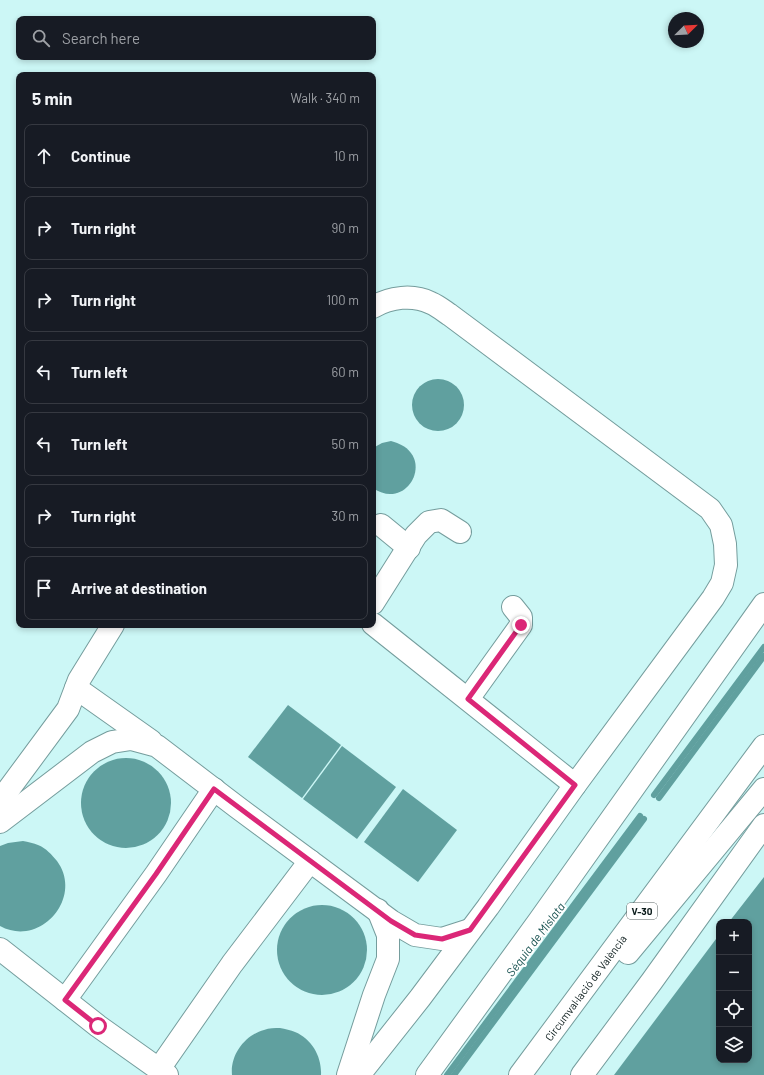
<!DOCTYPE html>
<html lang="en">
<head>
<meta charset="utf-8">
<style>
  body { margin:0; font-family:Barlow,sans-serif; background:#242831; color:#f1f3f6 }
  .controls { position:absolute; right:12px; bottom:12px; display:grid; overflow:hidden; border-radius:8px; box-shadow:0 2px 6px #0003 }
  .controls button { width:36px; height:36px; display:grid; place-items:center; padding:0; border:0; border-bottom:1px solid #363941; background:#171b24; color:#f1f3f6; font:20px sans-serif }
  .compass { position:absolute; left:668px; top:12px; width:36px; height:36px; border-radius:50%; background:#171b24; box-shadow:0 2px 6px #0003; rotate:66deg }
  .stop { position:absolute; width:12px; height:12px; margin:-9px; border:3px solid #db2777; border-radius:50%; background:#fff }
  .stop.end { background:#db2777; border-color:#fff; box-shadow:0 1px 4px #0008 }
  .list { margin:0; padding:0; list-style:none }
  h2 { display:flex; justify-content:space-between; align-items:center; height:52px; margin:0; padding:0 16px; font-size:17px }
  h2 small { font-size:13px; font-weight:400; color:#9ea1a6 }
  .list li { display:grid; grid-template-columns:26px 1fr auto; gap:12px; align-items:center; box-sizing:border-box; height:64px; margin:0 8px 8px; padding:0 8px; border:1px solid #363941; border-radius:8px }
  .list b { display:block; font-size:15px; white-space:nowrap }
  .list em { font-size:13px; font-style:normal; color:#9ea1a6 }
  .icon { flex:none; width:22px; height:22px; fill:none; stroke:currentColor; stroke-width:2; stroke-linecap:round; stroke-linejoin:round }
  .map { position:relative; flex:none; width:764px; height:1075px; overflow:hidden }
  .search { position:absolute; background:#171b24; box-shadow:0 2px 6px #0003; left:16px; top:16px; width:360px; height:44px; display:flex; align-items:center; gap:10px; box-sizing:border-box; padding:0 14px; border-radius:8px; color:#9ea1a6; font-size:15px }
  .panel { position:absolute; background:#171b24; box-shadow:0 2px 6px #0003; left:16px; top:72px; width:360px; height:556px; border-radius:8px }
  .map>svg:first-child { display:block }
  .water { fill:#60a09f }
  .lines { fill:none; stroke-linecap:round; stroke-linejoin:round }
  .stream { stroke:#60a09f; stroke-width:6 }
  .minor-casing { stroke:#759d9d; stroke-width:24 }
  .highway-casing { stroke:#759d9d; stroke-width:24 }
  .minor { stroke:#fff; stroke-width:22 }
  .highway { stroke:#fff; stroke-width:22 }
  .route { stroke:#db2777; stroke-width:5 }
  .labels { text-anchor:middle; dominant-baseline:central; stroke-width:4; stroke-linejoin:round; paint-order:stroke }
  .shield { fill:#fff; stroke:#566161; stroke-width:1 }
  .shield-label { font-size:10px; font-weight:bold; fill:#0d1d1d }
  .street-label { font-size:11px; fill:#0d1d1d; stroke:#fff }
  .water-label { font-size:12px; font-style:italic; fill:#185150; stroke:#fff }
</style>
</head>
<body>
<div class="map">
<svg width="764" height="1075" viewBox="0 0 764 1075">
  <rect width="100%" height="100%" fill="#ccf7f6"/>
  <!-- water -->
  <g class="water">
    <circle cx="438" cy="405" r="26"/>
    <path d="M391 441C439 453 408 513 373 488V448L382 443Z"/>
    <polygon points="288,705 341,745 302,798 248,757"/>
    <polygon points="342,746 396,787 357,839 303,799"/>
    <circle cx="126" cy="803" r="45"/>
    <polygon points="403,789 457,830 418,882 364,842"/>
    <path d="M23 841C28 842 34 843 38 845 46 848 52 855 57 861 84 898 40 948 0 926V846L8 843Z"/>
    <polygon points="764,877 764,1075 614,1075 719,935 719,1060 749,1060 749,922 729,922"/>
    <circle cx="322" cy="950" r="45"/>
    <path d="M280 1028C285 1029 291 1030 295 1032 312 1039 322 1057 321 1075H232C230 1055 245 1035 264 1030 269 1028 275 1028 280 1028Z"/>
  </g>
  <g class="lines">
    <!-- stream -->
    <g class="stream">
      <polyline points="654,795 764,647"/>
      <polyline points="659,798 764,656"/>
      <polyline points="447,1075 640,816"/>
      <polyline points="454,1075 644,819"/>
    </g>
    <defs>
      <g id="minor">
        <polyline points="381,525 409,548"/>
        <polyline points="373,603 416,535 429,522 441,520 460,532"/>
        <polyline points="373,624 575,785"/>
        <polyline points="76,688 151,741"/>
        <polyline points="468,699 521,625 521,617 513,607"/>
        <polyline points="0,801 68,709 79,680 113,625"/>
        <polyline points="0,822 92,752 112,742 131,739 157,746 237,807 391,921 415,935 442,939 470,930"/>
        <polyline points="0,949 98,1026 167,1075"/>
        <polyline points="65,1000 156,874 214,789"/>
        <polyline points="159,1069 232,964 310,861"/>
        <polyline points="348,1075 374,995 388,959 388,935 378,910"/>
        <path d="M359 1075 420 998 488 907 575 785 713 598 722 583 726 565 725 544 721 525 710 509 450 315C444 311 438 306 431 303 413 294 390 297 373 307"/>
        <polyline points="427,1075 539,921 764,604"/>
      </g>
      <g id="highway">
        <polyline points="628,953 764,789"/>
        <path id="s1" d="M520 1075 764 746"/>
        <polyline points="582,1075 652,981 764,825"/>
      </g>
    </defs>
    <!-- minor casing -->
    <use href="#minor" class="minor-casing"/>
    <!-- highway casing -->
    <use href="#highway" class="highway-casing"/>
    <!-- minor -->
    <use href="#minor" class="minor"/>
    <!-- highway -->
    <use href="#highway" class="highway"/>
  </g>
  <g class="lines">
    <!-- route -->
    <polyline class="route" points="98,1026 65,1000 156,874 214,789 391,921 415,935 442,939 470,930 575,785 468,699 521,625"/>
  </g>
  <g class="labels">
    <!-- shield labels -->
    <rect class="shield" x="627" y="903" width="30" height="16" rx="3"/>
    <g class="shield-label">
      <text x="642" y="911">V-30</text>
    </g>
    <!-- street labels -->
    <g class="street-label">
      <text stroke="none"><textPath href="#s1" startOffset="109">Circumval·lació de València</textPath></text>
    </g>
    <!-- water labels -->
    <g class="water-label">
      <text transform="translate(535 939) rotate(-53)">Séquia de Mislata</text>
    </g>
  </g>
</svg>
<div class="controls">
<button>+</button>
<button>−</button>
<button><svg class="icon" aria-label="locate" viewBox="0 0 24 24"><circle cx="12" cy="12" r="6"/><path d="M12 2v4M12 18v4M2 12h4M18 12h4"/></svg></button>
<button><svg class="icon" aria-label="layers" viewBox="0 0 24 24"><path d="M12 4l9 5-9 5-9-5zM3 14l9 5 9-5"/></svg></button>
</div>
<svg class="compass" viewBox="-18 -18 36 36"><path d="M0-13l5 13h-10z" fill="#e53935"/><path d="M0 13l5-13h-10z" fill="#9ea1a6"/></svg>
<div class="stop" style="left:98px;top:1026px"></div>
<div class="stop end" style="left:521px;top:625px"></div>
<div class="search"><svg class="icon" aria-label="search" viewBox="0 0 24 24"><circle cx="10" cy="10" r="6"/><path d="M15 15l6 6"/></svg>Search here</div>
<section class="panel">
<h2>5 min<small>Walk · 340 m</small></h2>
<ul class="list">
<li><svg class="icon" aria-label="ahead" viewBox="0 0 24 24"><path d="M12 20V5M6 11l6-6 6 6"/></svg><div><b>Continue</b></div><em>10 m</em></li>
<li><svg class="icon" aria-label="right" viewBox="0 0 24 24"><path d="M7 20v-9h11M14 6l5 5-5 5"/></svg><div><b>Turn right</b></div><em>90 m</em></li>
<li><svg class="icon" aria-label="right" viewBox="0 0 24 24"><path d="M7 20v-9h11M14 6l5 5-5 5"/></svg><div><b>Turn right</b></div><em>100 m</em></li>
<li><svg class="icon" aria-label="left" viewBox="0 0 24 24"><path d="M17 20v-9H6M10 6l-5 5 5 5"/></svg><div><b>Turn left</b></div><em>60 m</em></li>
<li><svg class="icon" aria-label="left" viewBox="0 0 24 24"><path d="M17 20v-9H6M10 6l-5 5 5 5"/></svg><div><b>Turn left</b></div><em>50 m</em></li>
<li><svg class="icon" aria-label="right" viewBox="0 0 24 24"><path d="M7 20v-9h11M14 6l5 5-5 5"/></svg><div><b>Turn right</b></div><em>30 m</em></li>
<li><svg class="icon" aria-label="arrive" viewBox="0 0 24 24"><path d="M6 21V4h12l-3 4 3 4H6"/></svg><div><b>Arrive at destination</b></div></li>
</ul>
</section>
</div>
</body>
</html>
